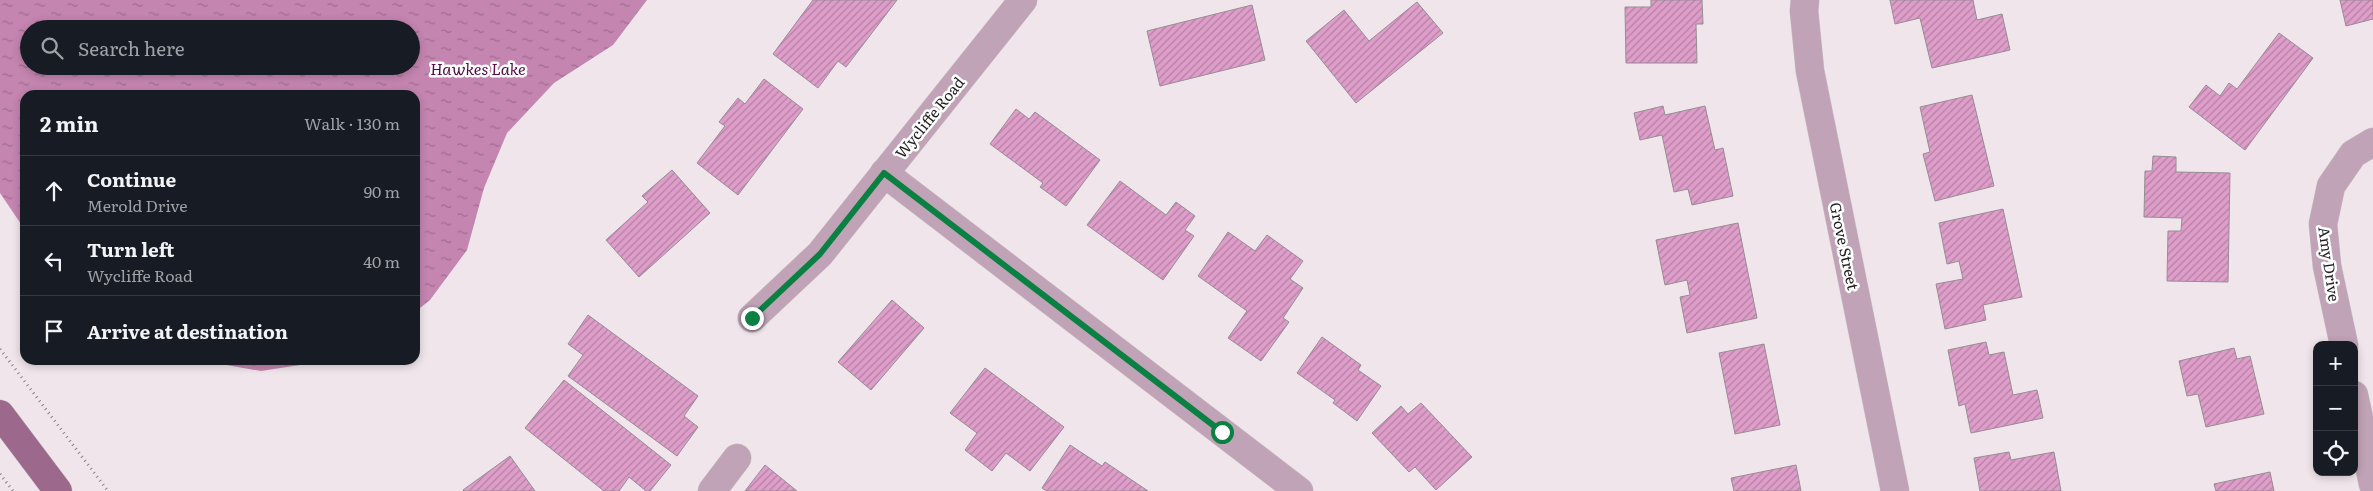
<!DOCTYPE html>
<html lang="en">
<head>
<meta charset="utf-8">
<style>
  body { margin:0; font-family:Literata,serif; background:#242831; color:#f1f3f6 }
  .controls { position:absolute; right:15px; bottom:15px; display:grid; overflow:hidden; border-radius:10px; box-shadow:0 2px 8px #0003 }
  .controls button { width:45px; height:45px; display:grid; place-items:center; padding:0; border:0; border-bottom:1px solid #363941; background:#171b24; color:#f1f3f6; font:25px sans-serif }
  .stop { position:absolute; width:15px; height:15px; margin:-11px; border:4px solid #0b8043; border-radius:50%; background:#fff }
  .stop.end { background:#0b8043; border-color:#fff; box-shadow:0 1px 5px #0008 }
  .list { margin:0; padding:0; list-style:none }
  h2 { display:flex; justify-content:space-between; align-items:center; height:65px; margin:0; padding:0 20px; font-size:21px }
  h2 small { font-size:16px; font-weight:400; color:#9ea1a6 }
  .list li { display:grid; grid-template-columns:32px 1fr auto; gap:15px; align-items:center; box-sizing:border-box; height:70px; padding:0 20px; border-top:1px solid #363941 }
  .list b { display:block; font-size:19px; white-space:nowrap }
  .list p { margin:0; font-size:16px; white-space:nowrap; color:#9ea1a6 }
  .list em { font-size:16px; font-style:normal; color:#9ea1a6 }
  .icon { flex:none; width:28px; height:28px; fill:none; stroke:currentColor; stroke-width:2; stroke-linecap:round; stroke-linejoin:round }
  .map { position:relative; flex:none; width:2373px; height:491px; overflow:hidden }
  .search { position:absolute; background:#171b24; box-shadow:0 2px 8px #0003; left:20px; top:20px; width:400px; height:55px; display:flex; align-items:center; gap:12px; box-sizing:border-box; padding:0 18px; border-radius:28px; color:#9ea1a6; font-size:19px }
  .panel { position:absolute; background:#171b24; box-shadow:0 2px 8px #0003; left:20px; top:90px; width:400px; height:275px; border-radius:15px }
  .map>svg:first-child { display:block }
  .water { fill:url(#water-ripples); fill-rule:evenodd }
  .building { fill:url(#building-hatch); stroke:#968d93 }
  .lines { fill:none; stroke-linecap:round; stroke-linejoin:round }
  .minor-casing { stroke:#cac1c6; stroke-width:29 }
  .major-casing { stroke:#cac1c6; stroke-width:29 }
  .path { stroke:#898387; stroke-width:3; stroke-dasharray:1 4; stroke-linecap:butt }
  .minor { stroke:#c0a3b6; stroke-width:28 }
  .major { stroke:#9c698c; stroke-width:28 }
  .route { stroke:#0b8043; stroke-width:6 }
  .labels { text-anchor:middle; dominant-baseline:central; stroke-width:5; stroke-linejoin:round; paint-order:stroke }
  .street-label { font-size:15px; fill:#201d1f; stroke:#fff }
  .water-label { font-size:16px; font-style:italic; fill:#560945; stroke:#fff }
</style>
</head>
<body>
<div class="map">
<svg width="2373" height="491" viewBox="0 0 2373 491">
  <defs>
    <pattern id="water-ripples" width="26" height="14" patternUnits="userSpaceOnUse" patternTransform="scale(1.25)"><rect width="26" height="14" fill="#c485b0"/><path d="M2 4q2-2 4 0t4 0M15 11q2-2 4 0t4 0" fill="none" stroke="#9f6c8f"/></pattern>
    <pattern id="building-hatch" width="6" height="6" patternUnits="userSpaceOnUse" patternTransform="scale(1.25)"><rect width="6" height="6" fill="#df9eca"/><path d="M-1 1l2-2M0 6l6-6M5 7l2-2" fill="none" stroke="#b480a3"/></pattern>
  </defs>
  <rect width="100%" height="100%" fill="#efe5eb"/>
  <!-- water -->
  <g class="water">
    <path d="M0 0H647L613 45 554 83 507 133 484 188 467 250 430 300 415 312V95H25V230L0 193ZM29 29H411V66H29Z"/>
    <polygon points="198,360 333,360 261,371"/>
  </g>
  <!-- building -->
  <g class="building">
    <polygon points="813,0 897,0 846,67 838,61 818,88 773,54"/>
    <polygon points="1651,0 1702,0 1703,24 1696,24 1697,63 1626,63 1625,7 1651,7"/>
    <polygon points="1890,0 1973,0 1977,20 2002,14 2010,50 1932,68 1920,18 1895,24"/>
    <polygon points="2340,0 2373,0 2373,19 2346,26"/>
    <polygon points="1417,2 1443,33 1356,103 1306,41 1344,10 1369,41"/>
    <polygon points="1252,5 1265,60 1160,86 1147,31"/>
    <polygon points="2279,33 2313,58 2245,150 2189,107 2206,85 2220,96 2229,83 2237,89"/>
    <polygon points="764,79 803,109 738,195 697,163 725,126 719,122 738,98 745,104"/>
    <polygon points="1972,95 1994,186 1935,201 1923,154 1930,152 1920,107"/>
    <polygon points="1663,106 1665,115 1705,106 1715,150 1723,148 1733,196 1692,205 1688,189 1674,192 1662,135 1640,140 1634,113"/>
    <polygon points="1016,109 1029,119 1035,112 1100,160 1066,206 1040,187 1043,183 990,144"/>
    <polygon points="2153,156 2176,157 2176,172 2230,173 2228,282 2167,281 2168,231 2181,231 2182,218 2144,217 2145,171 2152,171"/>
    <polygon points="672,170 710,213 639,277 606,240 648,202 642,196"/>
    <polygon points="1120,181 1166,215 1176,202 1195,216 1185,230 1194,236 1163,280 1087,225"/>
    <polygon points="2003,209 2022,297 1983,305 1986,320 1945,329 1936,284 1963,279 1959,261 1947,264 1939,223"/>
    <polygon points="1738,223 1757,318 1687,333 1680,297 1690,295 1687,280 1665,285 1656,240"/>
    <polygon points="1228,232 1255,251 1267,235 1303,261 1290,279 1303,288 1283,318 1289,322 1261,361 1228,338 1247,311 1198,276"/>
    <polygon points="892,300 924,328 871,390 838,362"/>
    <polygon points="588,315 698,396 684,416 698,427 677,456 568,376 583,355 568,344"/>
    <polygon points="1322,337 1361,365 1358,370 1381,386 1357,421 1333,403 1335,400 1297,373"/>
    <polygon points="1986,342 1989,355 2004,352 2013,395 2037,390 2043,418 1971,433 1965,404 1959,406 1948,350"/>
    <polygon points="1764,344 1780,425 1735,434 1719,353"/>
    <polygon points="2234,348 2237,359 2250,356 2264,414 2206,427 2198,394 2187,396 2179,361"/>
    <polygon points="985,368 1064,427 1030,471 1006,453 992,471 965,450 977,433 950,413"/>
    <polygon points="564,380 671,465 650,491 646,491 629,477 619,491 604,491 525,428"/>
    <polygon points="1421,403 1472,457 1436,490 1415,467 1409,472 1372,433 1401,406 1408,414"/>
    <polygon points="1070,445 1102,466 1105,462 1148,491 1047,491 1042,488"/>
    <polygon points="2009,452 2011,460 2054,452 2061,491 1980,491 1974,458"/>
    <polygon points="510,456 535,491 464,491 463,490"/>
    <polygon points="765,465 797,491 745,491"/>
    <polygon points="1796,465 1801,491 1734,491 1731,478"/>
    <polygon points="2270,472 2274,491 2216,491 2214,484"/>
  </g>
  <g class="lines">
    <defs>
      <g id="minor">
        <polyline points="1805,0 1804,11 1810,71 1895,491"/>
        <polyline points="884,173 1299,491"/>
        <polyline points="752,318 820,254 1023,0"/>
        <polyline points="2344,345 2327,266 2323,224 2331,186 2353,154 2373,142"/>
        <polyline points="2354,395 2373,484"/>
        <polyline points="712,491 737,458"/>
      </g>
      <polyline id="major" points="0,414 58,491"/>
    </defs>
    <!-- minor casing -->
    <use href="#minor" class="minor-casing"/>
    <!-- major casing -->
    <use href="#major" class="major-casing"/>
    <!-- path -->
    <g class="path">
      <polyline points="0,349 108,491"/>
      <polyline points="0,474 13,491"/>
    </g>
    <!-- minor -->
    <use href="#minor" class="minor"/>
    <!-- major -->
    <use href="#major" class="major"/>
  </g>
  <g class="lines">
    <!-- route -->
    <polyline class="route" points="752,318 820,254 884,173 1222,432"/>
  </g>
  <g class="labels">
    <!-- street labels -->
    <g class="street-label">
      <text transform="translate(929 117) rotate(-51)">Wycliffe Road</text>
      <text transform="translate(1845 246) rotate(78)">Grove Street</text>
      <text transform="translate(2330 264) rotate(82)">Amy Drive</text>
    </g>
    <!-- water labels -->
    <g class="water-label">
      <text x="478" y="68">Hawkes Lake</text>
    </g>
  </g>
</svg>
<div class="controls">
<button>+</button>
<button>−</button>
<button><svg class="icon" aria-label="locate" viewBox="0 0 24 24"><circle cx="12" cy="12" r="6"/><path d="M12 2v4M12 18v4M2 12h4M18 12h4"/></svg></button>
</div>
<div class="stop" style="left:1222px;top:432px"></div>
<div class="stop end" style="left:752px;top:318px"></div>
<div class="search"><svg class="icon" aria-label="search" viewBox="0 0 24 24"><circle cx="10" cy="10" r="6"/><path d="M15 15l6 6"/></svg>Search here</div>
<section class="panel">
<h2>2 min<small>Walk · 130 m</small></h2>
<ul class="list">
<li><svg class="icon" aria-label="ahead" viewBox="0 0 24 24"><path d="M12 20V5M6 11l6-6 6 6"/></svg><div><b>Continue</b><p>Merold Drive</p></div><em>90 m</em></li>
<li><svg class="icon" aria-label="left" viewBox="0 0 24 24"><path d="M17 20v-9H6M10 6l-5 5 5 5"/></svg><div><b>Turn left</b><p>Wycliffe Road</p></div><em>40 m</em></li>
<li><svg class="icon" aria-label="arrive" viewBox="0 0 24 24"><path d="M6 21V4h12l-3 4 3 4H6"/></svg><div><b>Arrive at destination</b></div></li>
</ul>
</section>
</div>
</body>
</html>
